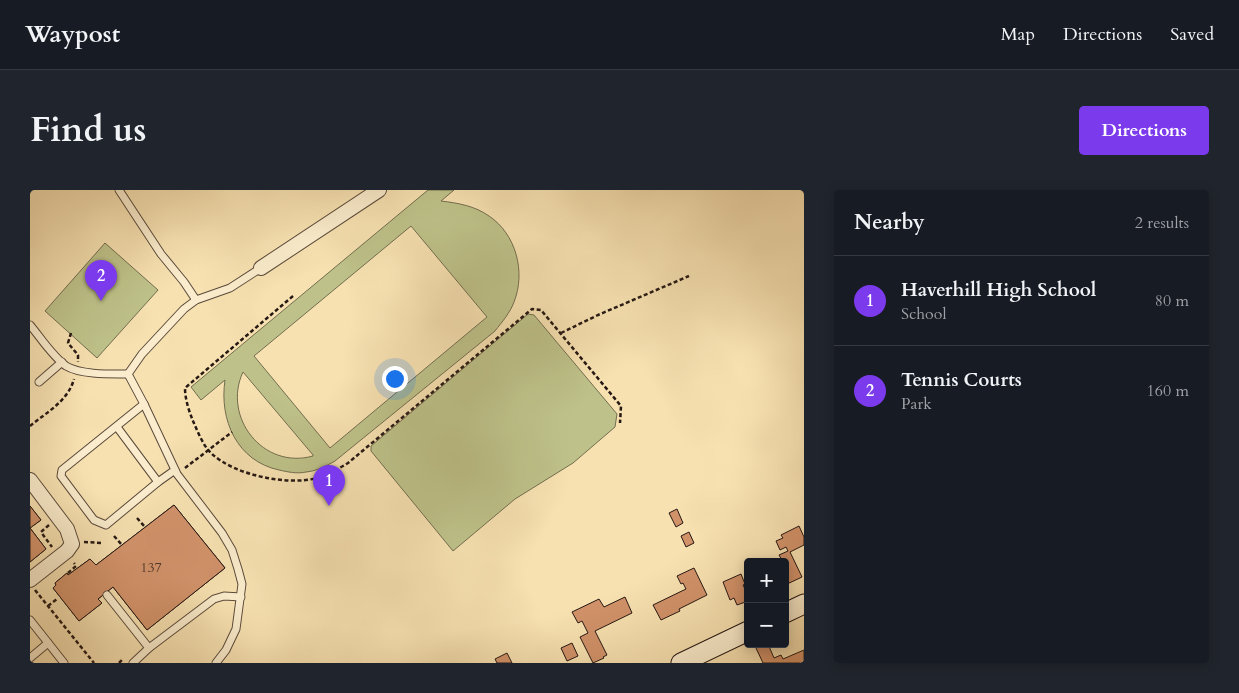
<!DOCTYPE html>
<html lang="en">
<head>
<meta charset="utf-8">
<style>
  body { margin:0; font-family:Cardo,serif; background:#20242c; color:#f1f3f6 }
  .controls { position:absolute; right:15px; bottom:15px; display:grid; overflow:hidden; border-radius:5px; box-shadow:0 2px 12px #0003 }
  .controls button { width:45px; height:45px; display:grid; place-items:center; padding:0; border:0; border-bottom:1px solid #363941; background:#171b24; color:#f1f3f6; font:25px sans-serif }
  .you { position:absolute; left:364px; top:188px; width:18px; height:18px; margin:-12px; border:4px solid #fff; border-radius:50%; background:#1a73e8; box-shadow:0 0 0 8px #1a73e833 }
  .badge { display:grid; place-items:center; width:32px; height:32px; border-radius:50%; background:#7c3aed; color:#fff; font-size:16px; font-weight:700 }
  .pin { position:absolute; translate:-50% -41px; filter:drop-shadow(0 1px 2px #0008) }
  .pin::after { content:''; position:absolute; top:26px; width:18px; height:15px; background:inherit; clip-path:polygon(0 0,100% 0,50% 100%) }
  .list { margin:0; padding:0; list-style:none }
  h2 { display:flex; justify-content:space-between; align-items:center; height:65px; margin:0; padding:0 20px; font-size:21px }
  h2 small { font-size:16px; font-weight:400; color:#9ea1a6 }
  .list li { display:grid; grid-template-columns:32px 1fr auto; gap:15px; align-items:center; box-sizing:border-box; height:90px; padding:0 20px; border-top:1px solid #363941 }
  .list b { display:block; font-size:19px; white-space:nowrap }
  .list p { margin:0; font-size:16px; white-space:nowrap; color:#9ea1a6 }
  .list em { font-size:16px; font-style:normal; color:#9ea1a6 }
  .map { position:relative; flex:none; width:774px; height:473px; overflow:hidden; border-radius:5px }
  header { display:flex; align-items:center; gap:30px; box-sizing:border-box; height:70px; padding:0 25px; background:#171b24; border-bottom:1px solid #363941 }
  header strong { font-size:24px }
  nav { display:flex; gap:28px; margin-inline-start:auto; font-size:18px }
  .intro { display:flex; align-items:center; justify-content:space-between; box-sizing:border-box; height:120px; padding:0 30px }
  h1 { margin:0; font-size:35px }
  .button { padding:12px 22px; border-radius:5px; background:#7c3aed; color:#fff; font-size:18px; font-weight:700 }
  main { display:flex; gap:30px; padding:0 30px }
  aside { flex:1; background:#171b24; border-radius:5px; box-shadow:0 2px 12px #0003 }
  .map>svg:first-child { display:block }
  .green { fill:#bec28a; stroke:#726d4f; fill-rule:evenodd }
  .building { fill:#d1926a; stroke:#251814 }
  .lines { fill:none; stroke-linecap:round; stroke-linejoin:round }
  .lane-casing { stroke:#5a4a3b; stroke-width:9 }
  .street-casing { stroke:#5a4a3b; stroke-width:16 }
  .secondary-casing { stroke:#251814; stroke-width:21 }
  .path { stroke:#251814; stroke-width:2.5; stroke-dasharray:4 2.5; stroke-linecap:butt }
  .lane { stroke:#faeccc; stroke-width:7 }
  .street { stroke:#faeccc; stroke-width:14 }
  .secondary { stroke:#faeccc; stroke-width:19 }
  .labels { text-anchor:middle; dominant-baseline:central; stroke-width:4; stroke-linejoin:round; paint-order:stroke }
  .number-label { font-size:14px; fill:#50362a }
</style>
</head>
<body>
<header>
<strong>Waypost</strong>
<nav><a>Map</a><a>Directions</a><a>Saved</a></nav>
</header>
<div class="intro"><h1>Find us</h1><a class="button">Directions</a></div>
<main>
<div class="map">
<svg width="774" height="473" viewBox="0 0 774 473">
  <rect width="100%" height="100%" fill="#f7e1b1"/>
  <filter id="stains"><feTurbulence type="fractalNoise" baseFrequency=".004" numOctaves="4"/><feColorMatrix values="0 0 0 0 .2 0 0 0 0 .09 0 0 0 0 .02 0 0 0 .5 -.17"/></filter>
  <radialGradient id="worn" r=".72"><stop offset=".6" stop-color="#630" stop-opacity="0"/><stop offset="1" stop-color="#630" stop-opacity=".3"/></radialGradient>
  <!-- green -->
  <g class="green">
    <path d="M398 0H424L411 11C428 13 445 16 459 26 486 44 496 82 484 112 480 123 472 132 465 141L305 271C296 276 287 281 276 282 267 284 258 282 249 280 207 271 189 230 195 190L171 210 161 197ZM381 36 457 127 300 258 224 166ZM213 182 283 265V266C233 280 192 227 213 182Z"/>
    <polygon points="75,53 128,100 67,168 15,121"/>
    <polygon points="498,124 504,125 587,224 585,237 543,273 485,309 423,361 341,261 341,256"/>
  </g>
  <!-- building -->
  <g class="building">
    <polygon points="144,315 195,378 117,440 83,397 68,409 72,413 49,431 23,398 26,395 25,393 37,383 38,385 60,369 66,375"/>
    <polygon points="144,315 195,378 117,440 83,397 68,409 72,413 49,431 23,398 26,395 25,393 37,383 38,385 60,369 66,375"/>
    <polygon points="0,316 11,330 0,338"/>
    <polygon points="0,316 11,330 0,338"/>
    <polygon points="647,319 653,333 646,337 639,323"/>
    <polygon points="769,336 774,347 774,355 760,362 772,387 755,395 755,372 753,372 749,365 758,361 756,357 750,360 746,351 753,348 751,345"/>
    <polygon points="0,338 16,359 0,372"/>
    <polygon points="0,338 16,359 0,372"/>
    <polygon points="659,342 664,353 656,357 651,346"/>
    <polygon points="664,378 677,405 649,419 650,421 631,430 623,415 656,399 653,393 651,394 647,386"/>
    <polygon points="711,384 715,394 713,395 718,405 718,411 707,415 704,408 700,410 693,392"/>
    <polygon points="595,407 602,423 565,441 577,465 573,467 574,468 563,473 550,447 558,443 552,431 548,433 542,422 569,409 574,417"/>
    <polygon points="542,453 548,466 537,471 531,458"/>
    <polygon points="734,454 738,454 744,468 751,465 753,469 774,460 774,473 733,473 726,458"/>
    <polygon points="477,463 482,473 467,473 465,469"/>
  </g>
  <g class="lines">
    <defs>
      <g id="lane">
        <polyline points="89,0 131,64 154,92 166,110"/>
        <path d="M0 135C11 148 22 166 36 176 51 185 81 184 98 184"/>
        <polyline points="98,184 114,214 147,284 192,343 202,360 208,379 212,394 206,439 196,460 186,473"/>
        <polyline points="98,184 112,164 154,119 166,110 200,98 231,78"/>
        <polyline points="9,192 32,172"/>
        <polyline points="114,214 32,280 31,286 64,330 76,335 128,292 145,280"/>
        <polyline points="87,237 128,292"/>
        <polyline points="77,405 119,458"/>
        <polyline points="0,430 34,473"/>
        <polyline points="0,468 18,453"/>
        <polyline points="103,473 119,458 184,409 194,406 211,407"/>
      </g>
      <g id="street">
        <polyline points="231,78 349,0"/>
        <polyline points="0,290 37,339 42,354 37,361 0,390"/>
      </g>
      <g id="secondary">
        <polyline points="755,423 774,414"/>
        <polyline points="651,473 718,441"/>
      </g>
    </defs>
    <!-- lane casing -->
    <use href="#lane" class="lane-casing"/>
    <!-- street casing -->
    <use href="#street" class="street-casing"/>
    <!-- secondary casing -->
    <use href="#secondary" class="secondary-casing"/>
    <!-- path -->
    <g class="path">
      <path d="M263 106 155 198C155 209 159 221 163 231 168 242 173 256 182 264 205 285 257 296 287 288 298 285 308 279 318 273L502 119 511 120 591 216 590 233"/>
      <polyline points="41,143 38,153 48,165 48,172"/>
      <polyline points="531,143 568,125 659,86"/>
      <path d="M0 236C17 222 38 211 44 189"/>
      <polyline points="155,278 202,242"/>
      <polyline points="107,328 115,337"/>
      <polyline points="19,335 11,342 22,357"/>
      <polyline points="84,346 92,355"/>
      <polyline points="54,352 73,353"/>
      <polyline points="38,383 46,376 44,373"/>
      <polyline points="5,400 64,473"/>
      <polyline points="18,416 27,409"/>
      <polyline points="89,473 92,470"/>
    </g>
    <!-- lane -->
    <use href="#lane" class="lane"/>
    <!-- street -->
    <use href="#street" class="street"/>
    <!-- secondary -->
    <use href="#secondary" class="secondary"/>
  </g>
  <g class="labels">
    <!-- number labels -->
    <g class="number-label">
      <text x="121" y="377">137</text>
    </g>
  </g>
  <rect width="100%" height="100%" filter="url(#stains)"/>
  <rect width="100%" height="100%" fill="url(#worn)"/>
</svg>
<div class="controls">
<button>+</button>
<button>−</button>
</div>
<div class="you"></div>
<div class="pin badge" style="left:299px;top:316px">1</div>
<div class="pin badge" style="left:71px;top:111px">2</div>
</div>
<aside>
<h2>Nearby<small>2 results</small></h2>
<ul class="list">
<li><span class="badge">1</span><div><b>Haverhill High School</b><p>School</p></div><em>80 m</em></li>
<li><span class="badge">2</span><div><b>Tennis Courts</b><p>Park</p></div><em>160 m</em></li>
</ul>
</aside>
</main>
</body>
</html>
